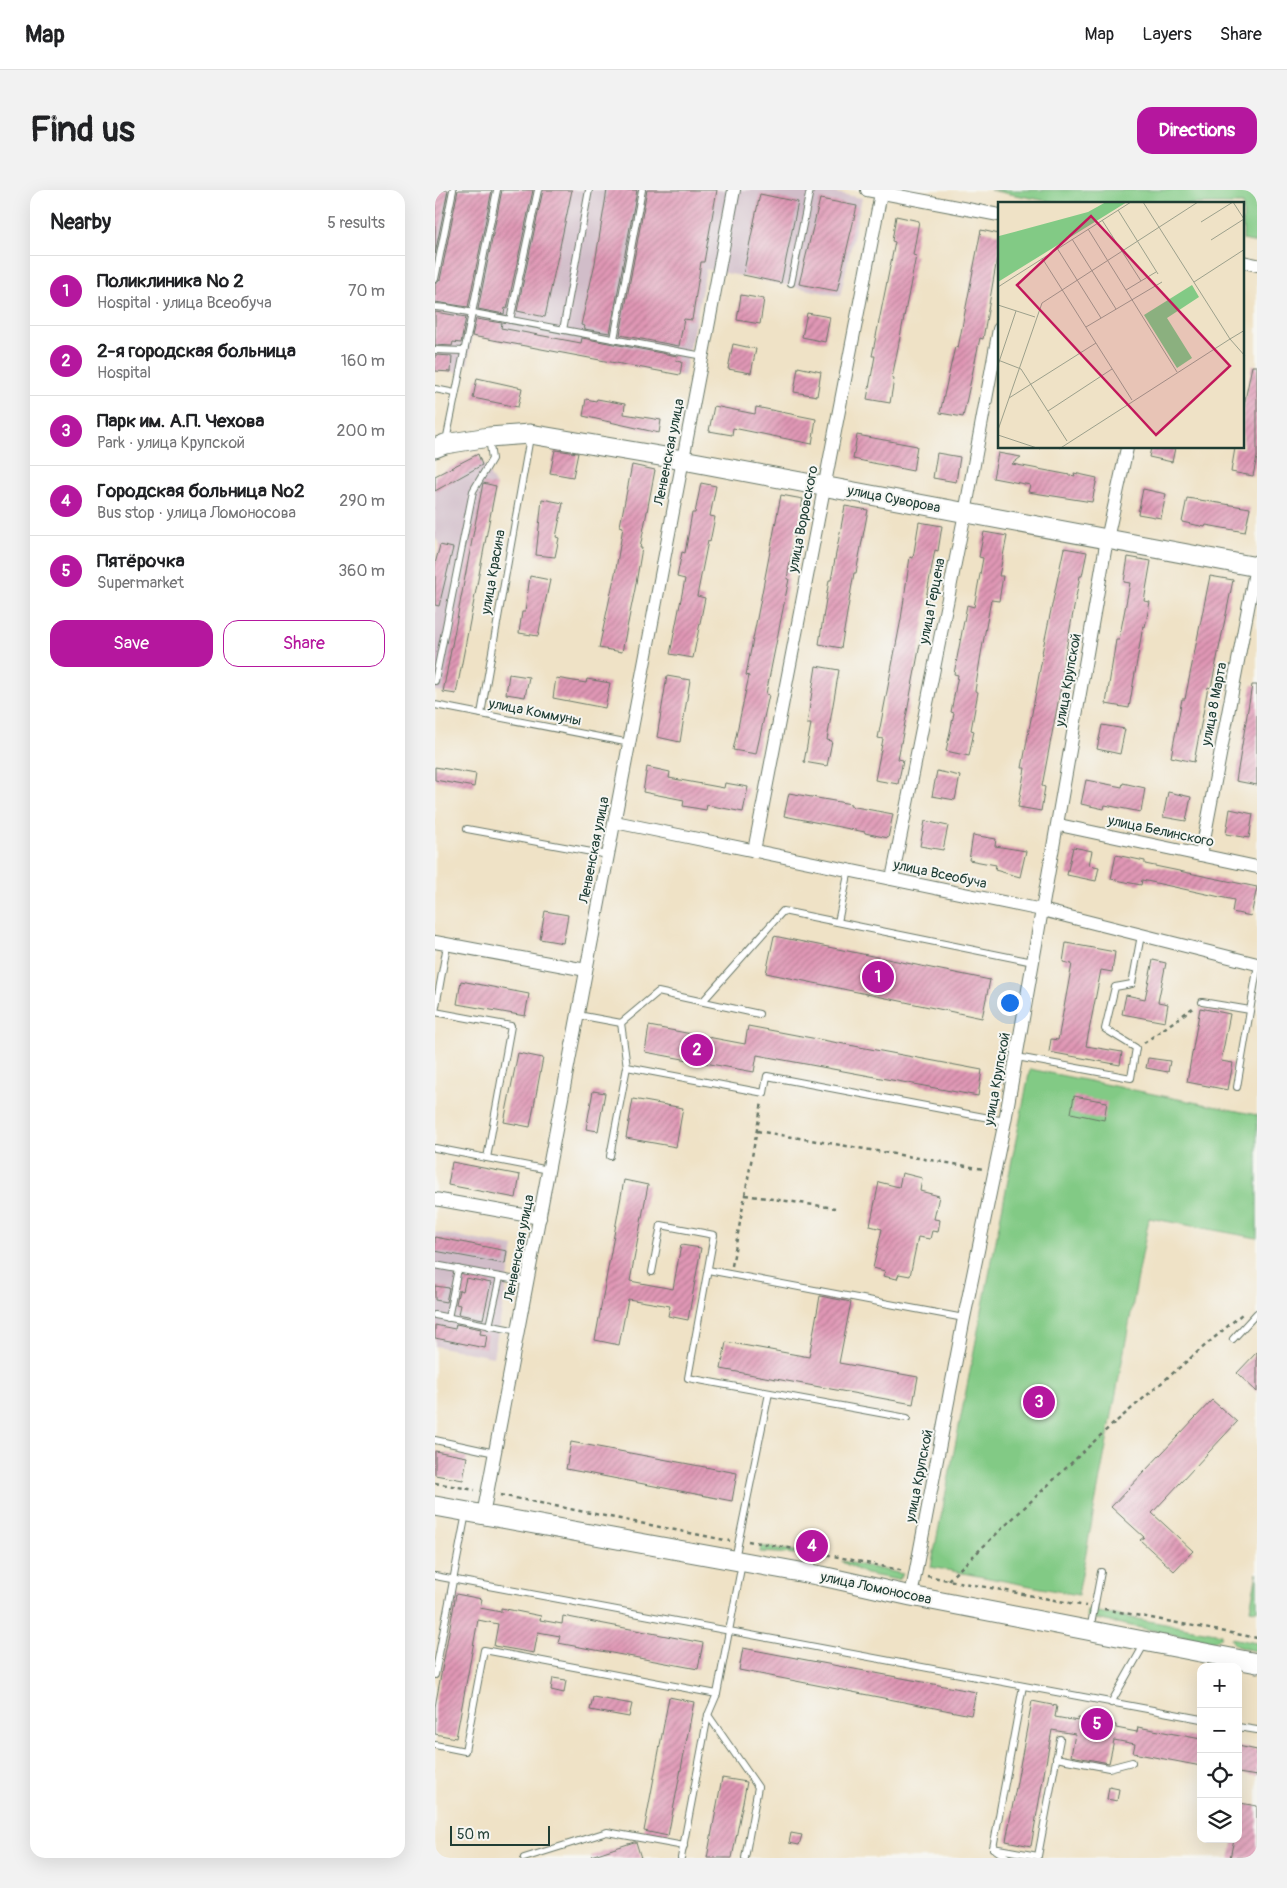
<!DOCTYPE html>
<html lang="en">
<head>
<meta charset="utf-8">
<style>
  body { margin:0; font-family:Pangolin,sans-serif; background:#f2f2f2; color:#202124 }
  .controls { position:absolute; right:15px; bottom:15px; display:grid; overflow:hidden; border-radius:10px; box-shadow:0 5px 20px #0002 }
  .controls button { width:45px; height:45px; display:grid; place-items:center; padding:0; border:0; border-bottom:1px solid #e0e0e0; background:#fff; color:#202124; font:25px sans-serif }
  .scale { position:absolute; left:15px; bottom:12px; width:100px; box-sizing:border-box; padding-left:5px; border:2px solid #1f3d34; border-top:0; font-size:14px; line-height:18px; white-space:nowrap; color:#1f3d34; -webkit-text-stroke:4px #f6f6f2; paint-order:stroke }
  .you { position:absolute; left:574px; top:812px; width:18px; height:18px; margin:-12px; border:4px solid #fff; border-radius:50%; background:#1a73e8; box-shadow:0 0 0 8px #1a73e833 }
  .badge { display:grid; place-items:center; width:32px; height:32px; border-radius:50%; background:#b5179e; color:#fff; font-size:16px; font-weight:700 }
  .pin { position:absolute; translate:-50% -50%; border:2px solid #fff; box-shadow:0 1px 5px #0006 }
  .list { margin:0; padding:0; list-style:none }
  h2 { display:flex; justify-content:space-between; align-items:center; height:65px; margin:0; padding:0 20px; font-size:21px }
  h2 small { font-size:16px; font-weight:400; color:#757577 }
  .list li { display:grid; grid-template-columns:32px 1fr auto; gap:15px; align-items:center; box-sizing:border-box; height:70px; padding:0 20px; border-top:1px solid #e0e0e0 }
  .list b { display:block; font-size:19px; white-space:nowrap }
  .list p { margin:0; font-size:16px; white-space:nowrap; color:#757577 }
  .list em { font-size:16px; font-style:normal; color:#757577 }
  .actions { display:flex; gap:10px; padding:15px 20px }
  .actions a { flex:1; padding:11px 0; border:1px solid #b5179e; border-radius:15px; text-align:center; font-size:18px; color:#b5179e }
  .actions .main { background:#b5179e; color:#fff }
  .icon { flex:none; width:28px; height:28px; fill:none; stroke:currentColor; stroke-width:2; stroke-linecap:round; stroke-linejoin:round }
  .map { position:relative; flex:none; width:822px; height:1668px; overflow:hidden; border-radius:15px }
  header { display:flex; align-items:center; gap:30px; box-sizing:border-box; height:70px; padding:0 25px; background:#fff; border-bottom:1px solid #e0e0e0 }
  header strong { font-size:24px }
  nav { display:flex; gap:28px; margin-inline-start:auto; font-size:18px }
  .intro { display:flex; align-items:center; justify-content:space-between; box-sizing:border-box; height:120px; padding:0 30px }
  h1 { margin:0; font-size:35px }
  .button { padding:12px 22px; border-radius:15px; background:#b5179e; color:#fff; font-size:18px; font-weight:700 }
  main { display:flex; gap:30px; padding:0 30px }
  aside { flex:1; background:#fff; border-radius:15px; box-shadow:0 5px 20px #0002 }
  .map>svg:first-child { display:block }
  .industrial { fill:#d1bdc9 }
  .green { fill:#82ca85; stroke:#50845c }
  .building { fill:url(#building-hatch) }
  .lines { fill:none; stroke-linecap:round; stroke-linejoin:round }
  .lane-casing { stroke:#687767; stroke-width:8 }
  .street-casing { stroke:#687767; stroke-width:14 }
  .secondary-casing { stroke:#687767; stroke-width:21 }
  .path { stroke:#687767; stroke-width:2.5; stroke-dasharray:4 4; stroke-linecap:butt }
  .lane { stroke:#fff; stroke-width:6 }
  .street { stroke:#fff; stroke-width:12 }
  .secondary { stroke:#fff; stroke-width:19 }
  .labels { text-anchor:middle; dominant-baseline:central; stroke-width:4; stroke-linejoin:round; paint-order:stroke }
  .street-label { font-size:14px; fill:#1f3d34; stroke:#f6f6f2 }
  .inset-road { fill:none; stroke:#9ca08c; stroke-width:1 }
  .view { fill:#c2185b; fill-opacity:0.15; stroke:#c2185b; stroke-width:2.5 }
  .inset-edge { fill:none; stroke:#1f3d34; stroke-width:2.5 }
</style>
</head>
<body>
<header>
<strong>Map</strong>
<nav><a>Map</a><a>Layers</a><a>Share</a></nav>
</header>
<div class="intro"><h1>Find us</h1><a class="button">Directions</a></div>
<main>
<aside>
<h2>Nearby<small>5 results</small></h2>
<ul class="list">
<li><span class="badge">1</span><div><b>Поликлиника № 2</b><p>Hospital · улица Всеобуча</p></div><em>70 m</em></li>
<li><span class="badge">2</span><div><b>2-я городская больница</b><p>Hospital</p></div><em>160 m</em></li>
<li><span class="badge">3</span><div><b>Парк им. А.П. Чехова</b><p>Park · улица Крупской</p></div><em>200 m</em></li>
<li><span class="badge">4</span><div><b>Городская больница №2</b><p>Bus stop · улица Ломоносова</p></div><em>290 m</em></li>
<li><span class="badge">5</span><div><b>Пятёрочка</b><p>Supermarket</p></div><em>360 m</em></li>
</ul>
<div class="actions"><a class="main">Save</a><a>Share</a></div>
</aside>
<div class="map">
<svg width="822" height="1668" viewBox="0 0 822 1668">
  <defs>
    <pattern id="building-hatch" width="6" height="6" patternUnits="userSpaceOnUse" patternTransform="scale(1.25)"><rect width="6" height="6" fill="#e097b5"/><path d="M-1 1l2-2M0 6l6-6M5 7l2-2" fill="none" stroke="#b57c94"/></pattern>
  </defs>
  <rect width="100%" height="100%" fill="#f6f6f2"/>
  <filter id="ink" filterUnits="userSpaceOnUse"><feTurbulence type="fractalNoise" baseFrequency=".02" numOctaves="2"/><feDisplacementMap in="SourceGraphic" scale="10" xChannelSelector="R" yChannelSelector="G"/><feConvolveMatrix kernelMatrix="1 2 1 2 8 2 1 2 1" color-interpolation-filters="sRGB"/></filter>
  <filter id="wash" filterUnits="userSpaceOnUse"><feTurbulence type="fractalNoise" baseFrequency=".0096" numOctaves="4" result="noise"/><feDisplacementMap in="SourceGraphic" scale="20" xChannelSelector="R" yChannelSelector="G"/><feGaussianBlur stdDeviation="1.12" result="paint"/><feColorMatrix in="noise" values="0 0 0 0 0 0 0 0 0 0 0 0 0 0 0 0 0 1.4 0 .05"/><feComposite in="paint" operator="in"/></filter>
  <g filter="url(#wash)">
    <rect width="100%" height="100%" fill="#efe2c6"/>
    <!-- industrial -->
    <g class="industrial">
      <polygon points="0,0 385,0 427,8 405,106 271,79 249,186 37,146 33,174 25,174 24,182 0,181"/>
      <polygon points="43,264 61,296 21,504 0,501 0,374 5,355 0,347 0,286"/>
      <polygon points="0,1042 79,1057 58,1167 0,1156"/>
    </g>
    <!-- green -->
    <g class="green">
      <polygon points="555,0 822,0 822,53 808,50 808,14 627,14"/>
      <polygon points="595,879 822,925 822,1048 714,1028 643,1405 496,1377"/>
      <polygon points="326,1356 360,1361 360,1364 325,1362"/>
      <polygon points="407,1371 468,1384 463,1390 431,1384 407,1372"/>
      <polygon points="822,1383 822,1420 815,1419"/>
      <polygon points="652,1420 786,1444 786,1448 777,1452 651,1427"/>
      <path d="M796 1448 822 1453V1461C812 1459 799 1459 796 1448Z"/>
    </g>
    <g id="blocks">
      <!-- building -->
      <g class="building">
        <polygon points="0,0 13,0 0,64"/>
        <polygon points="23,0 57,0 33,117 0,112 0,94 5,90"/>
        <polygon points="67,0 98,0 72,119 70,118 69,124 43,119"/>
        <polygon points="108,0 137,0 110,127 82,121"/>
        <polygon points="172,0 202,0 175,143 149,139 150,136 146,135 160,73"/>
        <polygon points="212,0 282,0 269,72 266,72 257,130 249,129 244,156 185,145"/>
        <polygon points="325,4 363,12 346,93 308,85"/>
        <polygon points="385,9 422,16 402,101 364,94"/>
        <polygon points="461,26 484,31 478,65 481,66 457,188 459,189 455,213 432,209 440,166 437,166 460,52 457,51"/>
        <polygon points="546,40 564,44 564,69 562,69 548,149 545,148 528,227 505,223 520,157 523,158"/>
        <polygon points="306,105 329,109 325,134 302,130"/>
        <polygon points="0,122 31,127 26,153 18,152 17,156 0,155"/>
        <polygon points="372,123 395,127 390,152 367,147"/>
        <polygon points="41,129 67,133 66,138 146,153 147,148 242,166 241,171 247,172 245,185 37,146"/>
        <polygon points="298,154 321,159 316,183 293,179"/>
        <polygon points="0,165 17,166 16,182 0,181"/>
        <polygon points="817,176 822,176 822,267 818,286 796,282 800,258 808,258 808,220"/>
        <polygon points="363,177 386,182 382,206 359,202"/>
        <polygon points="42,188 87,198 83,217 38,208"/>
        <polygon points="151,209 161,211 162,209 190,214 189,224 226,230 224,243 148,226"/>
        <polygon points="279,216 320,224 321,217 381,229 377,254 298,238 297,245 274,241"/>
        <polygon points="422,245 482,256 478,281 418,269"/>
        <polygon points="716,258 740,258 737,272 714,267"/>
        <polygon points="120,260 143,263 138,287 115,283"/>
        <polygon points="502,263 525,267 521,292 498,288"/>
        <polygon points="563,263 586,267 577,274 640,286 639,283 662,288 657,312 593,302 595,295 558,288"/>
        <polygon points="43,264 47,275 0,301 0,286"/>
        <polygon points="197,275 220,280 205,358 207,358 200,399 187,462 164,458 181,379 188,337 185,336"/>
        <polygon points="48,293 61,296 21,504 8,502"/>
        <polygon points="266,293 281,296 275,326 280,327 275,352 273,351 262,406 270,408 258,468 235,464 250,389 242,387 247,362 250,363 257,323 260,323"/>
        <polygon points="708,299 731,304 726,328 703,324"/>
        <polygon points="346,305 368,309 364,334 362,334 352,389 354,389 331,504 334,505 321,564 298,560 314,486 311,485"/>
        <polygon points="752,308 815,318 810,342 771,335 770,337 747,332"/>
        <polygon points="107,309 128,313 121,347 124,348 120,367 101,365"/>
        <polygon points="410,316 433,320 421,383 419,383 406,458 384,454 394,390 396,390"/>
        <polygon points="484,332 507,336 503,361 500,360 491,408 493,408 486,449 463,569 468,570 463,594 440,590 448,549 443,548 466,429 475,367 478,368"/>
        <polygon points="549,342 572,346 564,386 568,386 564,411 556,410 546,464 540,501 543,502 536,540 539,541 534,566 511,561 519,523 516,522 523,485 519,484 532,415 539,417 548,368 544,367"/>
        <polygon points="5,355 18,358 4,416 0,415 0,374"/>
        <polygon points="629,358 652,362 647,386 645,386 627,481 629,481 607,596 610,597 606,621 583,617 590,578 587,578 608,463 607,463"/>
        <polygon points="693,367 716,371 709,411 715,412 710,437 708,436 694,518 671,514 681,450 684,450 695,393 689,392"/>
        <polygon points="95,386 115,390 103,446 84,443 87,422 90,422"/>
        <polygon points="775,386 798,390 776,498 773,497 759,572 736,567 747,509 750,509"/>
        <polygon points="381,476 404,480 392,550 397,551 392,576 369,572 376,534 372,534"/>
        <polygon points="74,484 94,487 90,507 71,504"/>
        <polygon points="232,486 255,490 245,552 222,547"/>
        <polygon points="121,488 151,493 152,489 175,493 170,518 118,508"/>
        <polygon points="817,495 822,495 822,595 801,591"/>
        <polygon points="667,535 690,539 685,564 662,559"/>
        <polygon points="0,577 41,584 39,597 0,590"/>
        <polygon points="212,577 235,582 234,588 289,598 290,593 313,597 308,622 272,615 271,620 248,616 249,610 208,602"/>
        <polygon points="502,581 525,586 520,610 497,606"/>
        <polygon points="651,590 687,597 688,593 710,598 706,622 670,615 669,619 646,614"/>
        <polygon points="733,602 756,607 751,631 728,627"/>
        <polygon points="354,603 416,614 415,616 458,624 453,648 430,643 430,642 349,626"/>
        <polygon points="795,619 818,624 814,648 791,644"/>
        <polygon points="490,631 513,636 508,660 485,656"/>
        <polygon points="538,645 561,649 560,656 591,661 585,687 560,680 561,675 534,670"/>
        <polygon points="638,657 657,661 654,675 664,677 661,691 632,685"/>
        <polygon points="681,665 710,671 710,674 822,697 816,726 797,722 799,710 707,690 706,695 676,689"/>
        <polygon points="110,721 133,725 128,753 105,749"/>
        <polygon points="339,746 555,790 547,828 331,783"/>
        <polygon points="631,753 680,762 677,782 666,780 651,856 687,862 685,875 614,862 616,849 623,850 637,774 628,772"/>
        <polygon points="718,770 731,773 723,812 733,814 730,832 687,824 691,805 710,809"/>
        <polygon points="26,791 94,804 90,826 22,814"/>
        <polygon points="765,818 795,824 786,871 798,873 793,900 752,892"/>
        <polygon points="214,836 310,854 313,836 547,880 543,906 322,865 319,882 210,862"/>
        <polygon points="83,863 108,868 95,937 69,932"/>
        <polygon points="713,868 735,871 733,882 711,878"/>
        <polygon points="158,901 170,903 163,941 151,939"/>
        <polygon points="639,906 672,912 669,930 636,923"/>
        <polygon points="198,909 248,918 241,957 191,948"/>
        <polygon points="17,972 85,985 81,1008 13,995"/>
        <polygon points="467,983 487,988 485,1001 504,1006 499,1029 505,1030 503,1042 497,1041 495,1049 483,1047 475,1086 464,1084 462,1089 448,1086 450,1081 438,1078 447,1039 435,1036 444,992 464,997"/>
        <polygon points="189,990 213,995 195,1091 238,1099 246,1055 266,1058 253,1130 233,1126 235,1116 193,1109 184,1155 160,1150"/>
        <polygon points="0,1047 72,1061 70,1074 0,1061"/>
        <polygon points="31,1088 56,1093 48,1129 23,1124 25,1115 21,1114 24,1100 28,1101"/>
        <polygon points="0,1096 14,1098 11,1112 0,1110"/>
        <polygon points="385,1106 416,1112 404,1173 483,1187 478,1214 286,1179 291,1152 374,1167"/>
        <polygon points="21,1134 46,1139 45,1144 52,1145 50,1158 0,1148 0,1135 20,1139"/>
        <polygon points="822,1162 822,1202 802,1183"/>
        <polygon points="777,1210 802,1232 717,1323 758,1361 739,1381 705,1350 709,1347 676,1317"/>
        <polygon points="136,1252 302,1283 297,1311 131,1279"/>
        <polygon points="0,1261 32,1267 28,1290 0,1285"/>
        <polygon points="21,1404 47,1409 45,1418 66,1422 66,1418 106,1426 105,1430 127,1434 128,1426 268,1453 263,1479 123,1453 125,1446 103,1442 99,1463 59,1456 63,1434 43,1430 21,1548 0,1544 0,1517"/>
        <polygon points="308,1458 541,1502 536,1525 304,1480"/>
        <polygon points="118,1488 131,1490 129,1503 116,1500"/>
        <polygon points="158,1507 197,1514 194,1527 155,1520"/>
        <polygon points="234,1507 259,1512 233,1646 209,1641"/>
        <polygon points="597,1511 622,1516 620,1527 643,1531 643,1528 681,1535 681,1538 702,1542 703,1537 766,1549 766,1576 698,1563 700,1554 679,1550 674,1573 636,1566 640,1544 617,1540 596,1656 571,1651"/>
        <polygon points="803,1556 822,1560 822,1586 803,1583"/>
        <polygon points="287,1588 312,1592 297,1668 272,1668"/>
        <polygon points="674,1597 684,1599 682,1611 672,1609"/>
        <polygon points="805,1613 822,1616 822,1659 820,1668 795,1668 799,1649 803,1649 803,1625"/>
        <polygon points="356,1643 367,1645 364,1655 354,1653"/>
        <polygon points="199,1652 201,1652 206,1668 157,1668 156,1666"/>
      </g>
    </g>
  </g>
  <g filter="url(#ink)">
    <use href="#blocks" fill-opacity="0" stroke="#687767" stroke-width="1"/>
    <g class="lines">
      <defs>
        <g id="lane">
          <polyline points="0,89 18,0"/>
          <polyline points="356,93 375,0"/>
          <polyline points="0,117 12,118 268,166"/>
          <polyline points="75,130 103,0"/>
          <polyline points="128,140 154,0"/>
          <polyline points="179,149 207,0"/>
          <polyline points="0,160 29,161"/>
          <polyline points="0,199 20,203"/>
          <polyline points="11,251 62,0"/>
          <polyline points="0,491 38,301 57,269 54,248"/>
          <polyline points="0,515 195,553"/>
          <polyline points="46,524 95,247"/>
          <polyline points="32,639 173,665"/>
          <polyline points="403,732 414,680"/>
          <polyline points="269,810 348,721 598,772"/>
          <polyline points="767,812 815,820"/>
          <polyline points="0,822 76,836 52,968"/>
          <polyline points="0,822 12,755"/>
          <polyline points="143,825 186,833 223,802 324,824"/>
          <polyline points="186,833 192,877 329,903 332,886 570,931"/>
          <polyline points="582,867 696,888 701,858 670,839 680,797 697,794 706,745"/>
          <polyline points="802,897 822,780"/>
          <polyline points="0,958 114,980"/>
          <polyline points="175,966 192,877"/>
          <polyline points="0,1075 65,1087 54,1136"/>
          <polyline points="273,1080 529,1128"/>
          <polyline points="217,1082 226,1035 279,1045 253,1188 472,1228"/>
          <polyline points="65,1087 93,1092"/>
          <polyline points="0,1125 83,1141"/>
          <polyline points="13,1128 23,1079"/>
          <polyline points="798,1149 822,1123"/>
          <polyline points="0,1250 60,1263"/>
          <polyline points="300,1369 334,1203"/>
          <polyline points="0,1386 766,1529"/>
          <polyline points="655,1440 666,1382"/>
          <polyline points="0,1485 31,1323"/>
          <polyline points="676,1513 710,1453"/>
          <polyline points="273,1525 323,1597 310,1668"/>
          <polyline points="803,1537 822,1540"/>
          <polyline points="0,1555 30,1561 49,1460 282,1504"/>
          <polyline points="621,1568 674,1578 697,1572"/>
          <polyline points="558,1658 603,1666 625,1549"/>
          <polyline points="558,1658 588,1496"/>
          <polyline points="561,1660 573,1668"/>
          <polyline points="89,1668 172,1642 249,1656"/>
          <polyline points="246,1668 273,1525 282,1504 307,1373"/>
        </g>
        <g id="street">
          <polyline points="432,0 564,25"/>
          <polyline points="808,72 822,75"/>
          <polyline points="180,632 607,720 822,774"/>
          <polyline points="624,635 822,677"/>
          <polyline points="319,661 446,3"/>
          <polyline points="766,665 822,371"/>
          <polyline points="457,689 530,323 564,139"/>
          <polyline points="0,752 151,780"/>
          <polyline points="0,1009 105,1028"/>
          <polyline points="48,1325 299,0"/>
          <polyline points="476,1406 529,1128 570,931 672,349 692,258"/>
        </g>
        <g id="secondary">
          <polyline points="0,258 10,254 54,247 95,244 248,270 822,377"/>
          <polyline points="0,1316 387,1386 476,1406 822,1473"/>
        </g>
      </defs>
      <!-- lane casing -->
      <use href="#lane" class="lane-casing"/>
      <!-- street casing -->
      <use href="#street" class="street-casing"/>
      <!-- secondary casing -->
      <use href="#secondary" class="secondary-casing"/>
      <!-- path -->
      <g class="path">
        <polyline points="709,853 759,817"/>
        <polyline points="322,941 549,979"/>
        <polyline points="310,1005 400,1018"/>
        <polyline points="297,1076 327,912"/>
        <polyline points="0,1293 40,1300"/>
        <polyline points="65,1305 295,1351"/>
        <polyline points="313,1351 394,1365 469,1381"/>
        <polyline points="492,1386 651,1416"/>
        <polyline points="513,1390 669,1242 807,1124"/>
        <polyline points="669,1419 822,1448"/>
      </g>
      <!-- lane -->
      <use href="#lane" class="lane"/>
      <!-- street -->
      <use href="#street" class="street"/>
      <!-- secondary -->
      <use href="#secondary" class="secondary"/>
    </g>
  </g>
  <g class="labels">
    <!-- street labels -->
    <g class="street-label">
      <text transform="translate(234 262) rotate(-79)">Ленвенская улица</text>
      <text transform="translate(459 309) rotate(11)">улица Суворова</text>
      <text transform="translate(368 329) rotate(-79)">улица Воровского</text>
      <text transform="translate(58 382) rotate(-80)">улица Красина</text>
      <text transform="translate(497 411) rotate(-79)">улица Герцена</text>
      <text transform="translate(633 490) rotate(-80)">улица Крупской</text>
      <text transform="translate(779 514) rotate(-79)">улица 8 Марта</text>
      <text transform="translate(100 522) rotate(11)">улица Коммуны</text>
      <text transform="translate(726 641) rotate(12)">улица Белинского</text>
      <text transform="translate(159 660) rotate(-79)">Ленвенская улица</text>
      <text transform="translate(505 684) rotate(12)">улица Всеобуча</text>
      <text transform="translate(562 889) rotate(-80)">улица Крупской</text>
      <text transform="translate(84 1058) rotate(-79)">Ленвенская улица</text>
      <text transform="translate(484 1286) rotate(-79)">улица Крупской</text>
      <text transform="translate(441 1398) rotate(12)">улица Ломоносова</text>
    </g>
  </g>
  <!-- overview -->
  <g transform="translate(563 12)">
    <rect width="246" height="246" fill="#efe2c6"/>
    <path d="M108 0H129L0 80 1 34 90 10ZM194 83 201 95 169 116 194 156 179 166 146 113Z" fill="#82ca85"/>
    <path class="inset-road" d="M145 0 232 137 247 154M235 0 246 17M120 8 160 72M104 18 143 79M203 20 235 0M90 27 179 170M74 37 118 107M213 38 246 17M59 46 103 116M44 56 134 198M196 80 247 47M0 85 133 0M128 88 158 70M0 103 37 115M88 125 164 80M232 137 247 128M0 158 23 167 69 239M0 163 18 109M11 196 98 141M50 209 114 167M0 228 44 101 200 0M0 233 42 247M61 247 232 137"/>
    <path class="view" d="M93 14 232 164 158 233 19 83Z"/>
    <rect width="246" height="246" class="inset-edge"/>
  </g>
</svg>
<div class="controls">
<button>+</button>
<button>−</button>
<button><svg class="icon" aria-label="locate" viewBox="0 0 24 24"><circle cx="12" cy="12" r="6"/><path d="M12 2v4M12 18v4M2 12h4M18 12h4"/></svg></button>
<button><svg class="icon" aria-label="layers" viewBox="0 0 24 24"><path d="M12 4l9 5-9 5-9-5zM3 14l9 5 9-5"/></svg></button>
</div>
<div class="scale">50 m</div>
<div class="you"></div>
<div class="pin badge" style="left:443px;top:787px">1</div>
<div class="pin badge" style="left:262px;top:860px">2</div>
<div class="pin badge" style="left:604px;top:1212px">3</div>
<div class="pin badge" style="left:377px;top:1356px">4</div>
<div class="pin badge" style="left:662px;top:1534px">5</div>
</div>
</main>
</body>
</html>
